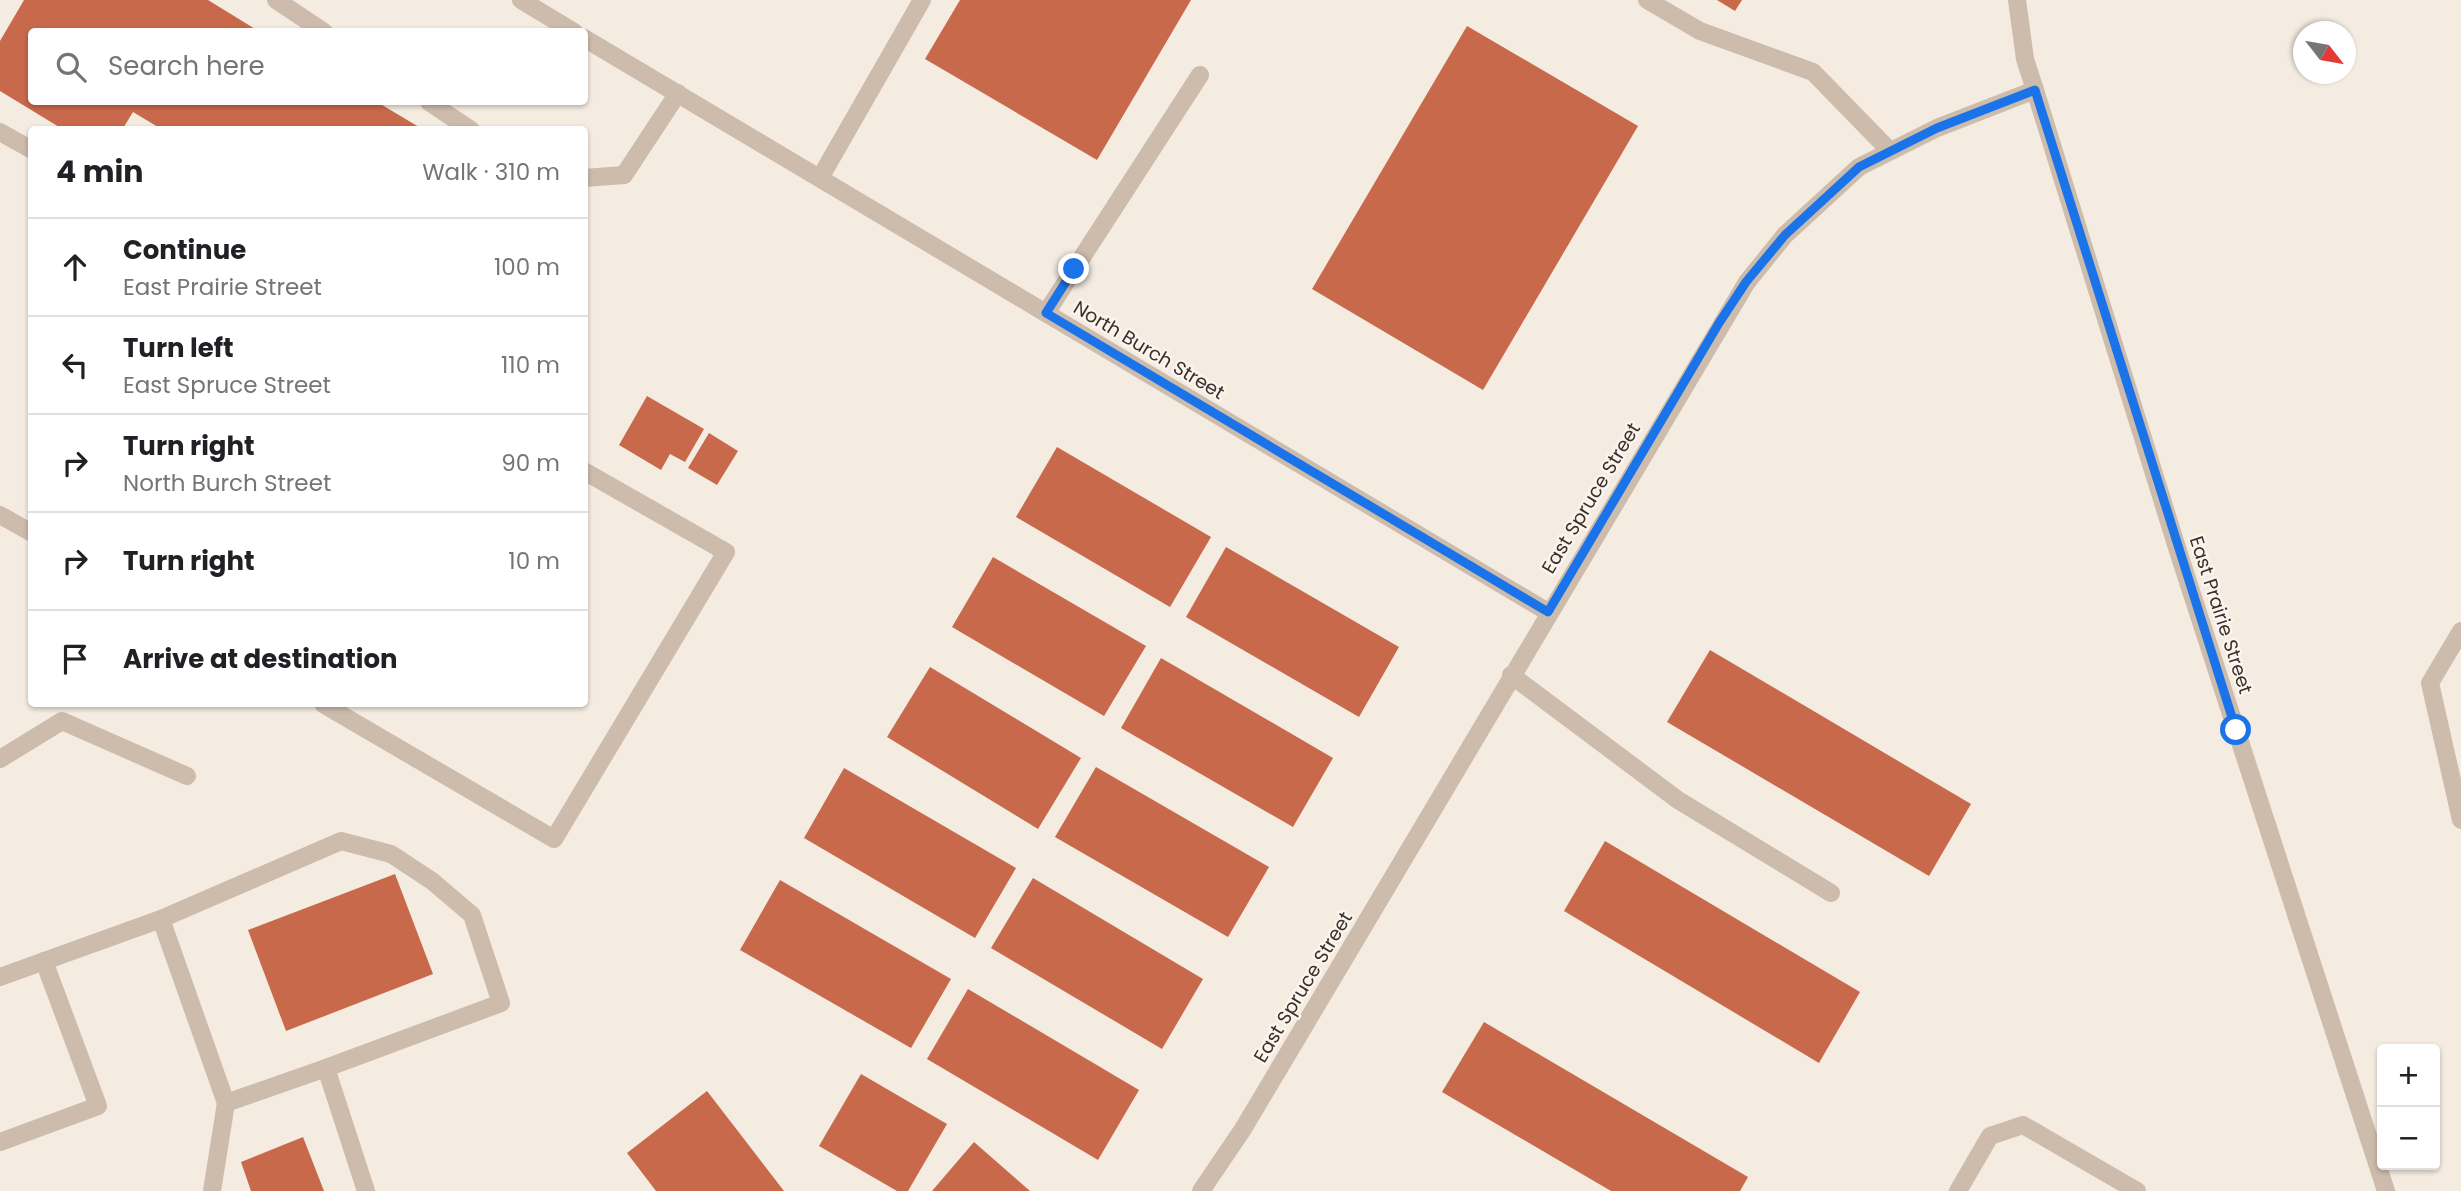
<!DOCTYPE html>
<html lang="en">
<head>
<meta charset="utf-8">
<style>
  body { margin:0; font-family:Poppins,sans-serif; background:#f2f2f2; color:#202124 }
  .controls { position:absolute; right:21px; bottom:21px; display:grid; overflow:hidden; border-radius:7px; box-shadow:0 2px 5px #0004 }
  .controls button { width:63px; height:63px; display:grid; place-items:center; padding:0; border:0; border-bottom:2px solid #e0e0e0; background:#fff; color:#202124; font:35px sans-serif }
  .compass { position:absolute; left:2293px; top:21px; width:63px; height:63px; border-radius:50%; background:#fff; box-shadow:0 2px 5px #0004; rotate:121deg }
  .stop { position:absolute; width:21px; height:21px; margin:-16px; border:5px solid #1a73e8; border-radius:50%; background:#fff }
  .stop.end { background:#1a73e8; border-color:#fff; box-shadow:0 2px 7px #0008 }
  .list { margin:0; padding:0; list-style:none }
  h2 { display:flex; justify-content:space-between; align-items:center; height:91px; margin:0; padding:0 28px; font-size:30px }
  h2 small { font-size:23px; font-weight:400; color:#757577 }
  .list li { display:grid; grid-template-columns:46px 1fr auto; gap:21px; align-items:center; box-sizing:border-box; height:98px; padding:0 28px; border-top:2px solid #e0e0e0 }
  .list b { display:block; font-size:26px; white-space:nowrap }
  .list p { margin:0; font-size:23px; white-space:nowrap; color:#757577 }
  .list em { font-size:23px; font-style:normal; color:#757577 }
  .icon { flex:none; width:38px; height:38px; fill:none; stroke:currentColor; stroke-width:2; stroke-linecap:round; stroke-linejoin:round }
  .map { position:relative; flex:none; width:2461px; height:1191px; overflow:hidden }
  .search { position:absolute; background:#fff; box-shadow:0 2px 5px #0004; left:28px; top:28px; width:560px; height:77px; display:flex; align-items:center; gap:18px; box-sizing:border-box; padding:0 24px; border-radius:7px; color:#757577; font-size:26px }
  .panel { position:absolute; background:#fff; box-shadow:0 2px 5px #0004; left:28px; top:126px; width:560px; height:581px; border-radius:7px }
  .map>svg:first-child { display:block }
  .building { fill:#c8694b }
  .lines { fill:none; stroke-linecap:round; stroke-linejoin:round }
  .service { stroke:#cdbbac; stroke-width:18 }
  .minor { stroke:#cdbbac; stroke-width:18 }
  .route { stroke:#1a73e8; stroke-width:9 }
  .labels { text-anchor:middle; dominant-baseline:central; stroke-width:5; stroke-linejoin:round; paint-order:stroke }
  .street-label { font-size:19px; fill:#3b302b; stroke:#fbf5ee }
</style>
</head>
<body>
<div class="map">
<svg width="2461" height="1191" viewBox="0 0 2461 1191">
  <rect width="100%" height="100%" fill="#f4ebe1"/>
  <!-- building -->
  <g class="building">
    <polygon points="24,0 208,0 260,32 32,32 32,102 377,102 424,130 163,130 133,112 122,130 64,130 0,91 0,41"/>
    <polygon points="960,0 1191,0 1097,160 925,59"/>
    <polygon points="1717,0 1742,0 1735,11"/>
    <polygon points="1467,26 1638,126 1483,390 1312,289"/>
    <polygon points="647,396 704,429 685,462 670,454 661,470 619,445"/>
    <polygon points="709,433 738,451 717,485 688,468"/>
    <polygon points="1057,447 1211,537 1170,607 1016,517"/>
    <polygon points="1226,547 1399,647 1359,717 1186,617"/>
    <polygon points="993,557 1146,646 1104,716 952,627"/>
    <polygon points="1710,650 1971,804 1929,876 1667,722"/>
    <polygon points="1161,658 1333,758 1293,827 1121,728"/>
    <polygon points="930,667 1081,758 1038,829 887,737"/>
    <polygon points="1096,767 1269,867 1228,937 1055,837"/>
    <polygon points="844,768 1016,868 975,938 804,838"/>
    <polygon points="1605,841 1860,992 1819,1063 1564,911"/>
    <polygon points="395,874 433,974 286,1031 248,930"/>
    <polygon points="1033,878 1203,979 1162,1049 991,948"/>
    <polygon points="780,880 951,979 911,1048 740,950"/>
    <polygon points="968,989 1139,1090 1098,1160 927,1059"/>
    <polygon points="1484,1022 1748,1177 1740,1191 1611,1191 1442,1092"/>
    <polygon points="861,1074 947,1124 908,1191 897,1191 819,1146"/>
    <polygon points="707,1091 784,1191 656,1191 627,1153"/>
    <polygon points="303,1137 324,1191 251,1191 241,1162"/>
    <polygon points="974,1142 1030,1191 932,1191"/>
  </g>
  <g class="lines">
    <!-- service -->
    <g class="service">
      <polyline points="276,0 324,32"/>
      <polyline points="1647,0 1700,31 1813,72 1890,151"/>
      <polyline points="429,102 471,130"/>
      <polyline points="0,132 32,150"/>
      <polyline points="584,178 624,175 678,93"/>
      <polyline points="820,178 922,0"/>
      <polyline points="1046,313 1200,75"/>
      <polyline points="0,515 32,533"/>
      <polyline points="2461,631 2430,683 2461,820"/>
      <polyline points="1511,675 1678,800 1831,893"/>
      <polyline points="323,704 554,839 726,552 584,471"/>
      <polyline points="0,759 62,721 187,776"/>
      <polyline points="161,919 341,841 391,854 432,881 472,915 501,1003 326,1068"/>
      <polyline points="0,977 161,919 226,1103 326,1068 366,1191"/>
      <polyline points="0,1142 98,1106 44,961"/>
      <polyline points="212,1191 226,1103"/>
      <polyline points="1958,1191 1990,1136 2023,1125 2137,1191"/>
    </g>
    <!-- minor -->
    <g class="minor">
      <polyline points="521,0 574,32"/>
      <polyline points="2017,0 2025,59 2035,90 2178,551 2386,1191"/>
      <polyline points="584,38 1548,612"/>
      <polyline points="1201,1191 1243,1129 1747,282 1785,235 1859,167 1937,128 2035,90"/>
    </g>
  </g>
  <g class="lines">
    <!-- route -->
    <polyline class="route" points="1074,269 1046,313 1548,612 1719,323 1746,282 1785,235 1859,167 1937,128 2035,90 2236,730"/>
  </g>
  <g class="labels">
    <!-- street labels -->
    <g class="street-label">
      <text transform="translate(1149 350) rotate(31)">North Burch Street</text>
      <text transform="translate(1591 498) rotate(-59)">East Spruce Street</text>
      <text transform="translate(2221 615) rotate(72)">East Prairie Street</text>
      <text transform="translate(1303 987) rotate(-59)">East Spruce Street</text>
    </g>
  </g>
</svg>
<div class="controls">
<button>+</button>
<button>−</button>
</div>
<svg class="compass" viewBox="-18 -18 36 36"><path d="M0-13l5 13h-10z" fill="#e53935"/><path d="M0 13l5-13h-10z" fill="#757577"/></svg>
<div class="stop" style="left:2236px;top:730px"></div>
<div class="stop end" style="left:1074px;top:269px"></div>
<div class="search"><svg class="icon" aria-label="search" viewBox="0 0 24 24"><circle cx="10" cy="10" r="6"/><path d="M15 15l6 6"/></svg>Search here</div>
<section class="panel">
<h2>4 min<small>Walk · 310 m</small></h2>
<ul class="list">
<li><svg class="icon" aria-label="ahead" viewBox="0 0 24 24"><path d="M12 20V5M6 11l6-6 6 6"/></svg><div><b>Continue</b><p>East Prairie Street</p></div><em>100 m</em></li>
<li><svg class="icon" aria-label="left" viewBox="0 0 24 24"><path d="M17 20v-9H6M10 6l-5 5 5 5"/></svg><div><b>Turn left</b><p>East Spruce Street</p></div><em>110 m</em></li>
<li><svg class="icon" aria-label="right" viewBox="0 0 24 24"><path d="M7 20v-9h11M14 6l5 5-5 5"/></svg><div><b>Turn right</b><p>North Burch Street</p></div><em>90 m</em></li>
<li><svg class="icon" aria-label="right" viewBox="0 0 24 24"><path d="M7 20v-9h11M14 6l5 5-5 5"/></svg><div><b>Turn right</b></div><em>10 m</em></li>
<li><svg class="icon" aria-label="arrive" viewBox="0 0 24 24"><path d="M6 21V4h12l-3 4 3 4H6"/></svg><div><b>Arrive at destination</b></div></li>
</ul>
</section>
</div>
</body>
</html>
